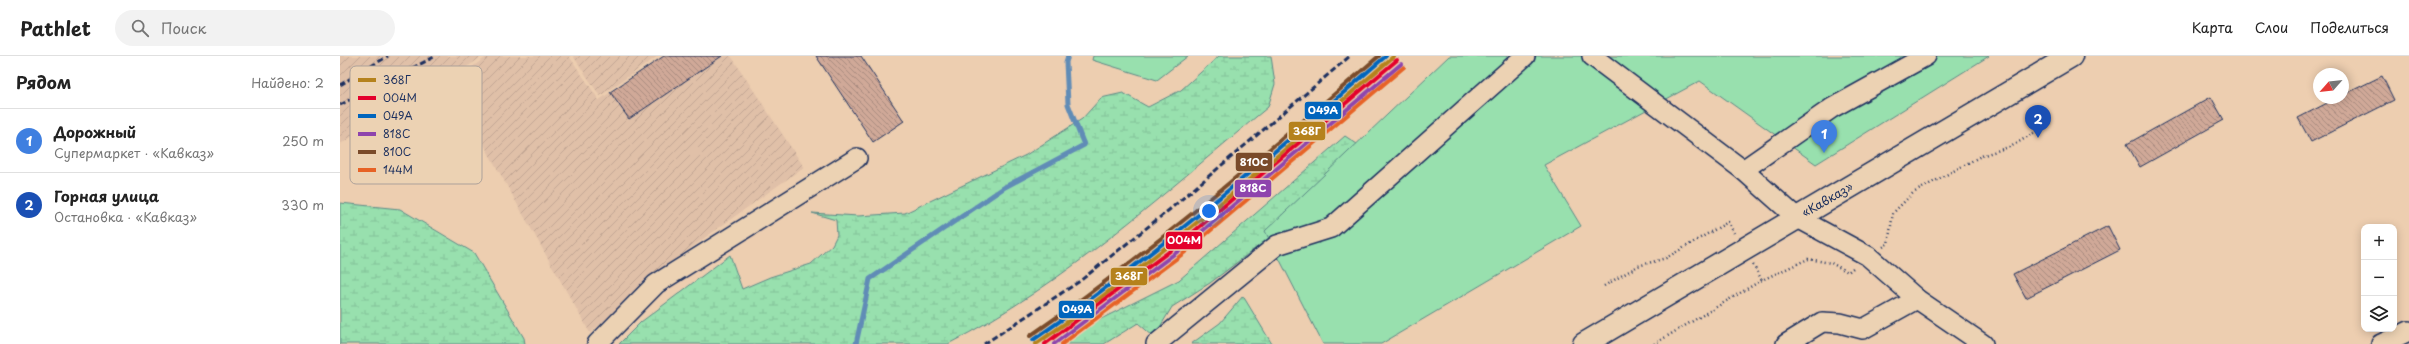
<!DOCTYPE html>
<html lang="ru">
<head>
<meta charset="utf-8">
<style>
  body { margin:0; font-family:"Playpen Sans",sans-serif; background:#f2f2f2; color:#222 }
  .controls { position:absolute; right:12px; bottom:12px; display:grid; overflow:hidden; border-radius:8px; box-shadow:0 2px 10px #0003 }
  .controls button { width:36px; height:36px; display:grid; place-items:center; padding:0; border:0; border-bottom:1px solid #e0e0e0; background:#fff; color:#222; font:20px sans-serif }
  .compass { position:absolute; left:1973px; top:12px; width:36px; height:36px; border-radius:50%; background:#fff; box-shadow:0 2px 10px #0003; rotate:243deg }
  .you { position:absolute; left:869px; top:155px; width:14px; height:14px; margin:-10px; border:3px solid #fff; border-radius:50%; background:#1a73e8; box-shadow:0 0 0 6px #1a73e833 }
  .badge { display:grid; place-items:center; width:26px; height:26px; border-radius:50%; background:#1b2f5e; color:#fff; font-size:13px; font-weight:700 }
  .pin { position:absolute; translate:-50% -33px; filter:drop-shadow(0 1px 2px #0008) }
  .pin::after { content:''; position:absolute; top:21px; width:14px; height:12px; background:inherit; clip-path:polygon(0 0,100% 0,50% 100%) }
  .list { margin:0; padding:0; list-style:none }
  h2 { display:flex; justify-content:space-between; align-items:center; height:52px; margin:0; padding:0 16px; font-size:17px }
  h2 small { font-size:13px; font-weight:400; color:#767676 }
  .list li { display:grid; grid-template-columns:26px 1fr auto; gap:12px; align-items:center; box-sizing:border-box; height:64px; padding:0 16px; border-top:1px solid #e0e0e0 }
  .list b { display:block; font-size:15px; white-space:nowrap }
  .list p { margin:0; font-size:13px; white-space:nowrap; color:#767676 }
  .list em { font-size:13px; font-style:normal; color:#767676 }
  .icon { flex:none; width:22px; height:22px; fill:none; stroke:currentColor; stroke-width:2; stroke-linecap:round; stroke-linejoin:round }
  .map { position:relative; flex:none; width:2069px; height:288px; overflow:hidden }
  header { display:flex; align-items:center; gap:24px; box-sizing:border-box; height:56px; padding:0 20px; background:#fff; border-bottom:1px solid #e0e0e0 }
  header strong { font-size:19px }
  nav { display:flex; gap:22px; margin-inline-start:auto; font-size:14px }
  .search { width:280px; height:36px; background:#f2f2f2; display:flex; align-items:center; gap:10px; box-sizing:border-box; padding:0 14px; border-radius:22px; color:#767676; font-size:15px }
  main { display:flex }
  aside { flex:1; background:#fff }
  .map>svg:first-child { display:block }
  .industrial { fill:url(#industrial-furrows) }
  .wetland { fill:url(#wetland-marsh); stroke:#5a8886 }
  .garden { fill:#98e0ae; stroke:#5a8886 }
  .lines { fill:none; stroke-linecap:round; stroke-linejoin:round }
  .stream { stroke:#618cb6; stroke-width:5 }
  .building { fill:url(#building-back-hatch); stroke:#1b2f5e }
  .minor-casing { stroke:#1b2f5e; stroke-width:22 }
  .highway-casing { stroke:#1b2f5e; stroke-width:25 }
  .path { stroke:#1b2f5e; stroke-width:2.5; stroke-dasharray:1 3; stroke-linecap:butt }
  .minor { stroke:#ecd2b3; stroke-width:19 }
  .highway { stroke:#ecd2b3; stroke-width:22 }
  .rail { stroke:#1b2f5e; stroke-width:3; stroke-dasharray:6 3; stroke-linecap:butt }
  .rail-1-casing { stroke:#ecd2b3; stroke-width:7 }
  .rail-2-casing { stroke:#ecd2b3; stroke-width:7 }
  .rail-3-casing { stroke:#ecd2b3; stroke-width:7 }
  .rail-4-casing { stroke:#ecd2b3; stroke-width:7 }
  .rail-5-casing { stroke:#ecd2b3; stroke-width:7 }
  .rail-6-casing { stroke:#ecd2b3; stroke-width:7 }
  .rail-1 { stroke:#b5821c; stroke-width:4 }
  .rail-2 { stroke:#e4002b; stroke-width:4 }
  .rail-3 { stroke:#0065bd; stroke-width:4 }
  .rail-4 { stroke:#8e44ad; stroke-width:4 }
  .rail-5 { stroke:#7a4b2a; stroke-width:4 }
  .rail-6 { stroke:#e76225; stroke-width:4 }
  .labels { text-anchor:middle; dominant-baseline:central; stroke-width:3.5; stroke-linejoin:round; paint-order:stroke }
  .street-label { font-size:12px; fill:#1b2f5e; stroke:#ecd2b3 }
  .key { fill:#ecd2b3; stroke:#ada19a; stroke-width:1 }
  .key-label { font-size:11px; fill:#1b2f5e }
  .line-badge { stroke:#ecd2b3; stroke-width:1.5 }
  .badge-label { font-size:11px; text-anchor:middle; font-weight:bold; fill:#fff }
</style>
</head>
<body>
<header>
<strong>Pathlet</strong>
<div class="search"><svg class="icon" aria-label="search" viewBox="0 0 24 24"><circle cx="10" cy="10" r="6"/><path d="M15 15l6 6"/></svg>Поиск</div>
<nav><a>Карта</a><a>Слои</a><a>Поделиться</a></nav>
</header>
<main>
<aside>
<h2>Рядом<small>Найдено: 2</small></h2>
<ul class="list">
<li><span class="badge" style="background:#3f7fe0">1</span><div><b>Дорожный</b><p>Супермаркет · «Кавказ»</p></div><em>250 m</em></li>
<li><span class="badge" style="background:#1a4fb4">2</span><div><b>Горная улица</b><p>Остановка · «Кавказ»</p></div><em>330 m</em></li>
</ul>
</aside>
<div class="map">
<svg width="2069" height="288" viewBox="0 0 2069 288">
  <defs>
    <pattern id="industrial-furrows" width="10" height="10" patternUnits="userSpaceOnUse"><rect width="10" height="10" fill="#e0c0a8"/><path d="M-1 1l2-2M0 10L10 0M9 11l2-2" fill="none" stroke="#c0a593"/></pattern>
    <pattern id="wetland-marsh" width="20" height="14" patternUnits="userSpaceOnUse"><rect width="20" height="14" fill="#98e0ae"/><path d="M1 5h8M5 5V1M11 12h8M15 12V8" fill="none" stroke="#82c098"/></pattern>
    <pattern id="building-back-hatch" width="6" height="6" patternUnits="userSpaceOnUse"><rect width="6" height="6" fill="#d0a998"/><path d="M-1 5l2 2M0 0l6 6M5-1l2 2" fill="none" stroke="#a88a7f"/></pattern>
  </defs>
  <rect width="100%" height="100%" fill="#edceb0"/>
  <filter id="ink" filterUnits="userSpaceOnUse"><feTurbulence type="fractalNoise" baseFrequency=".025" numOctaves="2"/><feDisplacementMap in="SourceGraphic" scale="8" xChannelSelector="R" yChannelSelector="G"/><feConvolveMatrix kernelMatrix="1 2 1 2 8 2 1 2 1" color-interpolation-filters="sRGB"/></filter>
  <g filter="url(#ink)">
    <!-- industrial -->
    <g class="industrial">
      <polygon points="0,0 143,0 106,25 0,88"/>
      <polygon points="148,0 229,0 259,44 324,0 391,0 464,111 328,208 250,277 109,27"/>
      <polygon points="233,0 318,0 260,40"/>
    </g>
    <!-- wetland -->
    <g class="wetland">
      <path d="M879 0H931L935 28 928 51C826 135 726 228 608 288H279L301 266 390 199 402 233 430 221 471 208 492 189 497 179 496 164 472 157 518 160 565 157 686 99 742 63 761 42 783 37 808 51 841 34Z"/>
      <polygon points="1005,80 1017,88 926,175 929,182 870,227 832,251 814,281 798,267 764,288 726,288 727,280 839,224"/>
      <polygon points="0,147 60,153 134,197 184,282 185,288 0,288"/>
      <polygon points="903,240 932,288 851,288 880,267"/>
    </g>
    <!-- garden -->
    <g class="garden">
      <polygon points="753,0 848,0 817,24 752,4"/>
      <polygon points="1109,0 1649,0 1476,108 1360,25 1204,109 1241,170 1041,288 983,288 925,175"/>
    </g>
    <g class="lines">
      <!-- stream -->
      <polyline class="stream" points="516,288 530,223 665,131 744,89 728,48 726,6 728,0"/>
    </g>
    <!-- building -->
    <g class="building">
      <polygon points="324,0 382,0 289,63 270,36"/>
      <polygon points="476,0 521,0 564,65 533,86"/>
      <polygon points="2042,20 2054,44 1971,86 1958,62 1997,42 2003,42 2003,39"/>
      <polygon points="1871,41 1884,64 1800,111 1787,88"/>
      <polygon points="1768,170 1780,194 1686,242 1673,218"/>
    </g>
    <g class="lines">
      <defs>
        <g id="minor">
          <polyline points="1252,0 1403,114 1456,161 1528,200 1577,243 1643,288"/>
          <polyline points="1403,114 1492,52 1586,0"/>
          <polyline points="257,288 316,228 517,102"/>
          <polyline points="816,288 937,189 991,172 1185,0"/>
          <polyline points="1446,288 1482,266 1500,267 1523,273 1577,243"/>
          <polyline points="2041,288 2069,275"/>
        </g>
        <polyline id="highway" points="1244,288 1731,0"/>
      </defs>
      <!-- minor casing -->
      <use href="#minor" class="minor-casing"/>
      <!-- highway casing -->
      <use href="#highway" class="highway-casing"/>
      <!-- path -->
      <g class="path">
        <polyline points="1543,191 1548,188 1553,157 1573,137 1641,100 1672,90 1712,66"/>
        <polyline points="1413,209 1422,224"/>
        <polyline points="1264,230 1298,210 1326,202 1388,166 1394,177"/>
        <polyline points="1314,288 1422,224 1468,203 1491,207 1508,216 1513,212"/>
      </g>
      <!-- minor -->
      <use href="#minor" class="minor"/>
      <!-- highway -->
      <use href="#highway" class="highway"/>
      <!-- rail -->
      <g class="rail">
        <polyline points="0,29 48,0"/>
        <polyline points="0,49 96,0"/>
        <polyline points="644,288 740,225 829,154 1010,0"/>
      </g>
      <defs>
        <path id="rail-1" d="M696 288C822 201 938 100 1054 0"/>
        <polyline id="rail-2" points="705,288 838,189 1057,4"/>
        <path id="rail-3" d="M693 284C818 198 931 99 1046 0"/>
        <polyline id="rail-4" points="714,288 841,193 1061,8"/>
        <path id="rail-5" d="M690 280C813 195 925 97 1039 0"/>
        <polyline id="rail-6" points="722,288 844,197 1064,11"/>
      </defs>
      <!-- rail-1 casing -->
      <use href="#rail-1" class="rail-1-casing"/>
      <!-- rail-2 casing -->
      <use href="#rail-2" class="rail-2-casing"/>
      <!-- rail-3 casing -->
      <use href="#rail-3" class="rail-3-casing"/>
      <!-- rail-4 casing -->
      <use href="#rail-4" class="rail-4-casing"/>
      <!-- rail-5 casing -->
      <use href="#rail-5" class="rail-5-casing"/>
      <!-- rail-6 casing -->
      <use href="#rail-6" class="rail-6-casing"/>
      <!-- rail-1 -->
      <use href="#rail-1" class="rail-1"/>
      <!-- rail-2 -->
      <use href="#rail-2" class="rail-2"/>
      <!-- rail-3 -->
      <use href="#rail-3" class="rail-3"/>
      <!-- rail-4 -->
      <use href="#rail-4" class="rail-4"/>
      <!-- rail-5 -->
      <use href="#rail-5" class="rail-5"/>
      <!-- rail-6 -->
      <use href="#rail-6" class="rail-6"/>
    </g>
  </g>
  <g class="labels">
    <!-- street labels -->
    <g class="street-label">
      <text transform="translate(1487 143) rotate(-30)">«Кавказ»</text>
    </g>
  </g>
  <!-- legend -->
  <rect x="10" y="10" width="132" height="118" rx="6" class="key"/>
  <rect x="18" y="22" width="18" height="4" fill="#b5821c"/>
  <rect x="18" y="40" width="18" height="4" fill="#e4002b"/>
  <rect x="18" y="58" width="18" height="4" fill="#0065bd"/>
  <rect x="18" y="76" width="18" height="4" fill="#8e44ad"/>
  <rect x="18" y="94" width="18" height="4" fill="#7a4b2a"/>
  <rect x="18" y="112" width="18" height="4" fill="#e76225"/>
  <g class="key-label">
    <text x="43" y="28">368Г</text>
    <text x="43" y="46">004М</text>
    <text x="43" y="64">049А</text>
    <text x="43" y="82">818С</text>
    <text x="43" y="100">810С</text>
    <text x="43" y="118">144М</text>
  </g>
  <g class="line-badge">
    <rect x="964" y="45" width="38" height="19" rx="4" fill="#0065bd"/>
    <rect x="948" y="65" width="38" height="20" rx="4" fill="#b5821c"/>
    <rect x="895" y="96" width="38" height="20" rx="4" fill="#7a4b2a"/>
    <rect x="894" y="123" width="38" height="19" rx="4" fill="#8e44ad"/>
    <rect x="825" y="175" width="38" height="19" rx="4" fill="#e4002b"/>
    <rect x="770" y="211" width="38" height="19" rx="4" fill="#b5821c"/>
    <rect x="718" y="244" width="37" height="19" rx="4" fill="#0065bd"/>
  </g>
  <g class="badge-label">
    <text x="983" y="58">049А</text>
    <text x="967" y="79">368Г</text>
    <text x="914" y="110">810С</text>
    <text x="913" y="136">818С</text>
    <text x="844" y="188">004М</text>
    <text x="789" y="224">368Г</text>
    <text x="737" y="257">049А</text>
  </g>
</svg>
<div class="controls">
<button>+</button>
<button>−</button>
<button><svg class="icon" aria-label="layers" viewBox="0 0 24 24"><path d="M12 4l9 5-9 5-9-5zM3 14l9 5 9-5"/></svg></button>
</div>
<svg class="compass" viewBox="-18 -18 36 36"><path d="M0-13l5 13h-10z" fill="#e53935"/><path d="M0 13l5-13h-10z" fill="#767676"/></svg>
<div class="you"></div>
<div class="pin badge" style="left:1484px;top:97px;background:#3f7fe0">1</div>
<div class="pin badge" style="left:1698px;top:82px;background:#1a4fb4">2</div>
</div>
</main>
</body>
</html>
